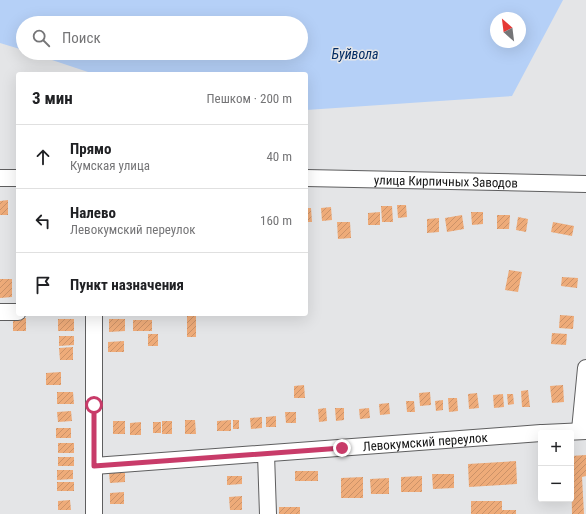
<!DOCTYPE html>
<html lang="ru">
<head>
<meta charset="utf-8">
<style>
  body { margin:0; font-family:"Roboto Condensed",sans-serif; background:#f2f2f2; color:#202124 }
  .controls { position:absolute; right:12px; bottom:12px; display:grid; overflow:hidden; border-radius:4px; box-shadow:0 4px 16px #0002 }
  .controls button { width:36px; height:36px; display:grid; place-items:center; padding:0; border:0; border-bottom:1px solid #e0e0e0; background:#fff; color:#202124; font:20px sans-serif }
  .compass { position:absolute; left:490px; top:12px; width:36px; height:36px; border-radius:50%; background:#fff; box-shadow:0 4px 16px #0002; rotate:332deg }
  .stop { position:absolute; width:12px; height:12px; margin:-9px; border:3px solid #c83b69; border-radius:50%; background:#fff }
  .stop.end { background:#c83b69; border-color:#fff; box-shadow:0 1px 4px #0008 }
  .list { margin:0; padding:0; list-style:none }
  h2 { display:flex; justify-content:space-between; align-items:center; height:52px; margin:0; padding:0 16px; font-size:17px }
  h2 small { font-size:13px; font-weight:400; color:#757577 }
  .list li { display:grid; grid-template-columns:26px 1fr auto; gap:12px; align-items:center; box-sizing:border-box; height:64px; padding:0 16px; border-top:1px solid #e0e0e0 }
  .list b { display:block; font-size:15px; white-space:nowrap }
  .list p { margin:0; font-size:13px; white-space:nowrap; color:#757577 }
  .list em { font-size:13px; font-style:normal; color:#757577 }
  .icon { flex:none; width:22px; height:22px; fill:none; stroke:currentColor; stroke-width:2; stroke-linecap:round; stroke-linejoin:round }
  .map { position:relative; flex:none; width:586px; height:514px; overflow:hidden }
  .search { position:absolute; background:#fff; box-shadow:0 4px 16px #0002; left:16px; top:16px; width:292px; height:44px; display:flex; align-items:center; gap:10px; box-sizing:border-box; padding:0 14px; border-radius:22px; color:#757577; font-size:15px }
  .panel { position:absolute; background:#fff; box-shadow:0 4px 16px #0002; left:16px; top:72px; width:292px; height:244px; border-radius:4px }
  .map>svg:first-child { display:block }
  .water { fill:#b5d0f7; fill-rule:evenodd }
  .building { fill:url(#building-hatch) }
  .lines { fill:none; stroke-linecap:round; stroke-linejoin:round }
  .minor-casing { stroke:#5e5e5f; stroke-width:18 }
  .minor { stroke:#fff; stroke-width:16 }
  .route { stroke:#c83b69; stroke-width:5 }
  .labels { text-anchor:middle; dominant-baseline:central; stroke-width:3; stroke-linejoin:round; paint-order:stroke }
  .street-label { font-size:13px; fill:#151515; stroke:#e4e5e7 }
  .water-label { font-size:14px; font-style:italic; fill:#032c63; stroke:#e4e5e7 }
</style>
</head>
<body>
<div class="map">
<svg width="586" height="514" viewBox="0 0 586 514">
  <defs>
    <pattern id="building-hatch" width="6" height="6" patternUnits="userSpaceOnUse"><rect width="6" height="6" fill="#eeab79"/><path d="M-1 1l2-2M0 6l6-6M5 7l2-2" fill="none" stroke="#cb9268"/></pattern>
  </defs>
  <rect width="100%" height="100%" fill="#e4e5e7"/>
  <!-- water -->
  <path class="water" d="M0 0H563L512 96 306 110V74H94L31 53H301V23H23V50L0 43ZM496 18H520V42H496Z"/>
  <!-- building -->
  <g class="building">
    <polygon points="8,200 8,215 0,215 0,201"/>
    <polygon points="397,205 406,205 407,217 398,218"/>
    <polygon points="381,206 392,206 393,222 382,222"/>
    <polygon points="331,207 332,220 322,221 321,208"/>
    <polygon points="306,208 311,208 312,222 306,222"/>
    <polygon points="380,212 380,225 368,225 368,213"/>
    <polygon points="471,212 483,212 483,224 472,225"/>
    <polygon points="462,215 464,229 447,232 445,218"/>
    <polygon points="497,215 510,215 509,229 497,229"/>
    <polygon points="518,217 528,219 526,232 516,230"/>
    <polygon points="439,218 439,232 427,233 427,219"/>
    <polygon points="337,222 350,222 351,238 338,239"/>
    <polygon points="553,222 574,226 572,236 551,232"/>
    <polygon points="509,270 522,272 518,292 505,290"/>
    <polygon points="562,277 578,278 577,288 561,286"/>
    <polygon points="0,279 12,279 12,297 0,298"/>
    <rect x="187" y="315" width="9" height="22"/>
    <polygon points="560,315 574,316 573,329 559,328"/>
    <rect x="13" y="318" width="13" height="13"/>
    <rect x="58" y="319" width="16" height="12"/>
    <polygon points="109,319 125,319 125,331 109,332"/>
    <rect x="133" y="320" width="19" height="11"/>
    <polygon points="552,333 567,334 566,345 551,344"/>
    <rect x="148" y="334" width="10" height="12"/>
    <polygon points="59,336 74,336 74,345 59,346"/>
    <polygon points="124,341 124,352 108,352 108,342"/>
    <polygon points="73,347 73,360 60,360 59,348"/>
    <polygon points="61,372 61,385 46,385 46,373"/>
    <polygon points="304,385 305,398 294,398 294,386"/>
    <polygon points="563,385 564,402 552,403 550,386"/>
    <polygon points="528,390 530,407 522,407 521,391"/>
    <polygon points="57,392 73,392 74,404 57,404"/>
    <polygon points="430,392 431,405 420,406 419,393"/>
    <polygon points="477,393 479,408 469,409 468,394"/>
    <polygon points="503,394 504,407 494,408 493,395"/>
    <polygon points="507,394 513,394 514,404 508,405"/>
    <polygon points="448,398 457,398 458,411 449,412"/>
    <polygon points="443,400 443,410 436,411 435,401"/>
    <polygon points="406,401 414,401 415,412 407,412"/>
    <polygon points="389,403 390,414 380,415 379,404"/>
    <polygon points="326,408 327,421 319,422 318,409"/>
    <polygon points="335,408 344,408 344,420 336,421"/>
    <polygon points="369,408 370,418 360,419 359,409"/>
    <polygon points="71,411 72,421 58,422 57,412"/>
    <polygon points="285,412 296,412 296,423 286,423"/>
    <polygon points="276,416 276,427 266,427 266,417"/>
    <polygon points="262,417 262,428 251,429 250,418"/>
    <polygon points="185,420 195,420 196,434 185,434"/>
    <polygon points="231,420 231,431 217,431 217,421"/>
    <rect x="233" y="420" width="6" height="9"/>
    <rect x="113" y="421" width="12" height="13"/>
    <rect x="162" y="421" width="10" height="13"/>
    <polygon points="141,422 141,435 130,435 130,423"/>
    <rect x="153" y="422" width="8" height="11"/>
    <rect x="56" y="428" width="15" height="10"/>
    <rect x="58" y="443" width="16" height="10"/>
    <polygon points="586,455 586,476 582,477 584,514 572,514 571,456"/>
    <rect x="58" y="457" width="16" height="9"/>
    <polygon points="516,461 517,484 469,487 468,464"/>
    <polygon points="57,470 73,470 73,479 57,480"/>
    <rect x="295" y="471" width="23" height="10"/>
    <polygon points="109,473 125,473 125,482 110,483"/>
    <polygon points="432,474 454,474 454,488 433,489"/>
    <polygon points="227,476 242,476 242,484 227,485"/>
    <polygon points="422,476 422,492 401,492 401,477"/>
    <polygon points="363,477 363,498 341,498 341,478"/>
    <polygon points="389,478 389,494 371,494 370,479"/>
    <rect x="57" y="482" width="17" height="9"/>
    <polygon points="124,492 124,504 110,504 110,493"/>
    <polygon points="242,496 242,510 230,510 229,497"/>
    <polygon points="70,500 71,510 58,510 58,501"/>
    <polygon points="471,501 502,501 502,510 516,510 516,514 471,514"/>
    <rect x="279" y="507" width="21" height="7"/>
  </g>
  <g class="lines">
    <defs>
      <g id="minor">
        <polyline points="0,178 18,178"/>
        <path id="s1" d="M306 178 586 184"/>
        <polyline points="0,312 18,312"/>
        <polyline points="94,314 94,514"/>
        <polyline points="580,430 586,368"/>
        <polyline points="543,433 586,431"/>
        <polyline points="266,454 268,514"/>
        <path id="s2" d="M94 466 541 433"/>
      </g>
    </defs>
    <!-- minor casing -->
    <use href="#minor" class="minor-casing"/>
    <!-- minor -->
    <use href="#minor" class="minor"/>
  </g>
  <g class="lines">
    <!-- route -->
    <polyline class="route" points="94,405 94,466 342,448"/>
  </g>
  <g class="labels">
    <!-- street labels -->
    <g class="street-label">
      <text stroke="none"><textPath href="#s1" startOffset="140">улица Кирпичных Заводов</textPath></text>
      <text stroke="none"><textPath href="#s2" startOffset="332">Левокумский переулок</textPath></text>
    </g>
    <!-- water labels -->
    <g class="water-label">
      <text x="355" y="54">Буйвола</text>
    </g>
  </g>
</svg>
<div class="controls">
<button>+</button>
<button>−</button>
</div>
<svg class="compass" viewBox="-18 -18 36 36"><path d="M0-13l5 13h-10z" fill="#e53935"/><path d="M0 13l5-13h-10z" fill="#757577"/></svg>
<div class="stop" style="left:94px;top:405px"></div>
<div class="stop end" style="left:342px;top:448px"></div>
<div class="search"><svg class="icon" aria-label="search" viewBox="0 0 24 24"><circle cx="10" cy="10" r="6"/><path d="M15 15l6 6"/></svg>Поиск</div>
<section class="panel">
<h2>3 мин<small>Пешком · 200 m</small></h2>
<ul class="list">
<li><svg class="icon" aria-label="ahead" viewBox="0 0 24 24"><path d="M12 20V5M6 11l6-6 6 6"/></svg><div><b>Прямо</b><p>Кумская улица</p></div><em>40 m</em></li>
<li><svg class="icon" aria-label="left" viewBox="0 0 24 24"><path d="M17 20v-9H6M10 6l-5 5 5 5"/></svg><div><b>Налево</b><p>Левокумский переулок</p></div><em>160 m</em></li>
<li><svg class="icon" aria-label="arrive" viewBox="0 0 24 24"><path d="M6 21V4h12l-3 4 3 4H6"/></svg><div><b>Пункт назначения</b></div></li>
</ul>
</section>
</div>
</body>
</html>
